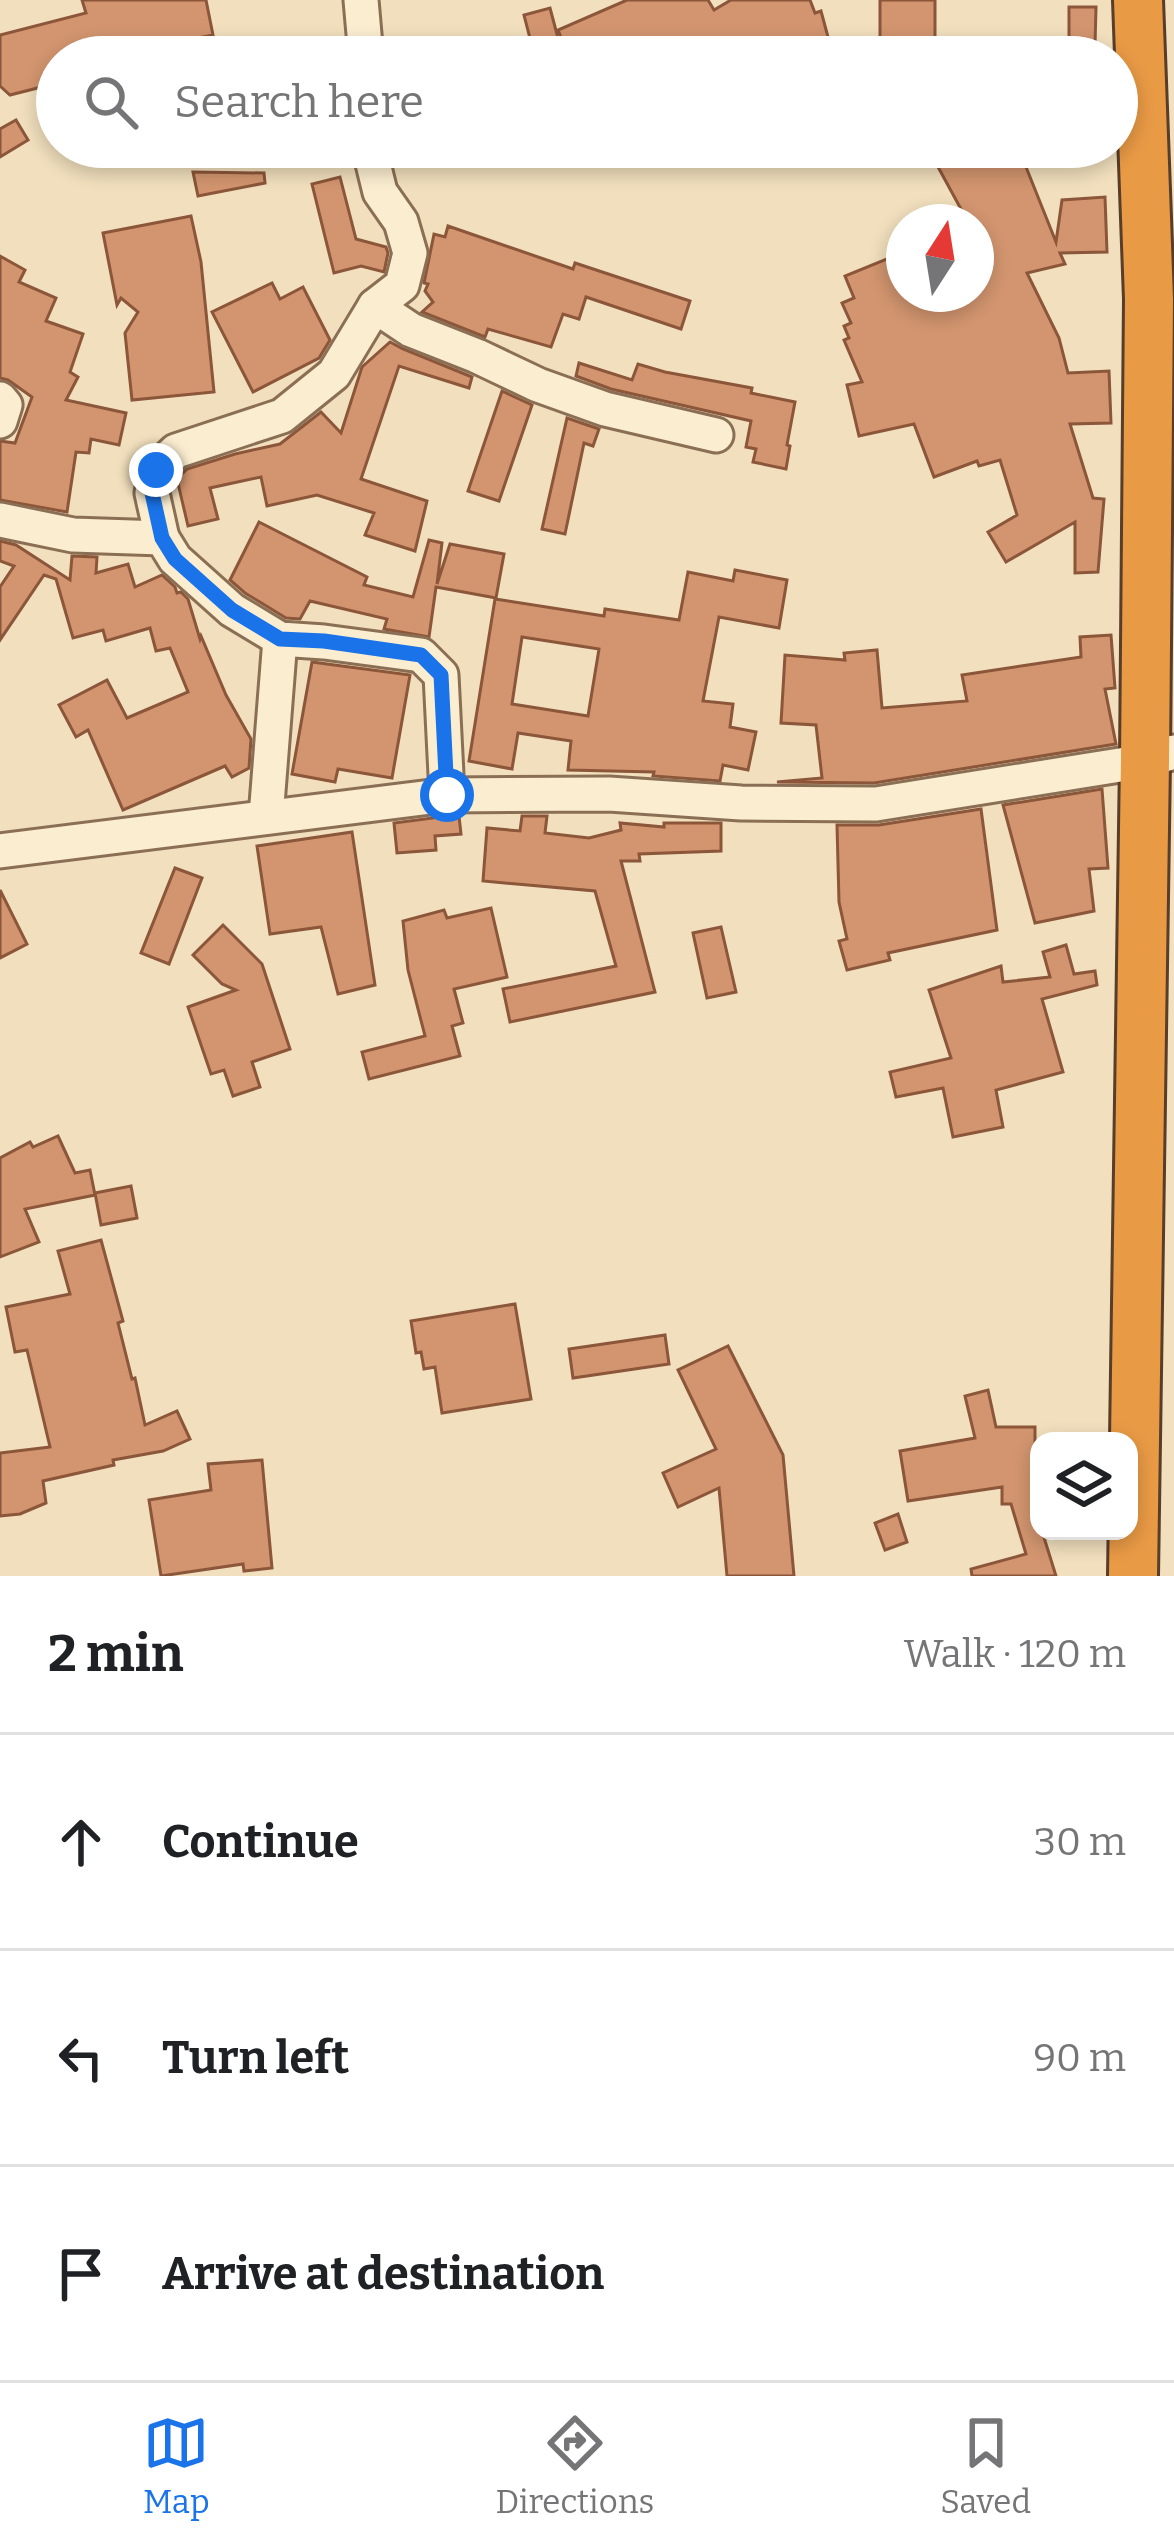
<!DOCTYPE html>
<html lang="en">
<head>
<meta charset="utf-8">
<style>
  body { margin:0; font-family:Bitter,serif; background:#f2f2f2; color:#202124 }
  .controls { position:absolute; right:36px; bottom:36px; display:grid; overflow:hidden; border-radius:24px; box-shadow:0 6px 18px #0003 }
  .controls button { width:108px; height:108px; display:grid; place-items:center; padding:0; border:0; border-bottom:3px solid #e0e0e0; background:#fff; color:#202124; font:60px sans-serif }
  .compass { position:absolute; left:886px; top:204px; width:108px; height:108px; border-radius:50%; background:#fff; box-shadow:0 6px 18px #0003; rotate:12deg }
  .stop { position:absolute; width:36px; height:36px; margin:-27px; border:9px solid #1a73e8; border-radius:50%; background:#fff }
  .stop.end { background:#1a73e8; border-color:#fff; box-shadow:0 3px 12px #0008 }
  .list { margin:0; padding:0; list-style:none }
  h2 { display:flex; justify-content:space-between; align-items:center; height:156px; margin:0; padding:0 48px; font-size:51px }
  h2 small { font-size:39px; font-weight:400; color:#757577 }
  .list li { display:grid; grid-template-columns:78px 1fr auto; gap:36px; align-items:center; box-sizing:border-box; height:216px; padding:0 48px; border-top:3px solid #e0e0e0 }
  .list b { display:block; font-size:45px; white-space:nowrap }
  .list em { font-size:39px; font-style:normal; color:#757577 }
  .icon { flex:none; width:66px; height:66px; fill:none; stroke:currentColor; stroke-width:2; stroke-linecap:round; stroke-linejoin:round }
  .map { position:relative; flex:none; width:1174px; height:1576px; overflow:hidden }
  .search { position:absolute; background:#fff; box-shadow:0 6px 18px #0003; left:36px; right:36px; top:36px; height:132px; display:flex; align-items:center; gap:30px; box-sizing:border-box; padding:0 42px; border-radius:66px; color:#757577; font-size:45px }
  .sheet { height:804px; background:#fff }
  nav { display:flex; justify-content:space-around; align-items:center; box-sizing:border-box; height:168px; border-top:3px solid #e0e0e0; background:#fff; font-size:33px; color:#757577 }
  nav a { display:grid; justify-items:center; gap:6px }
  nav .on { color:#1a73e8 }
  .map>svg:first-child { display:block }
  .building { fill:#d2956f; stroke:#8b5639; stroke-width:3; fill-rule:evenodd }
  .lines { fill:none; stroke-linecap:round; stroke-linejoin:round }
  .minor-casing { stroke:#8a6f55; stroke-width:39 }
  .highway-casing { stroke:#573d2a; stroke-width:54 }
  .minor { stroke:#fbedd0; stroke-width:33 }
  .highway { stroke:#e99a45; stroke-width:48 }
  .route { stroke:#1a73e8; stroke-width:15 }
</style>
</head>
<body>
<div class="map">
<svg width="1174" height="1576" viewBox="0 0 1174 1576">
  <rect width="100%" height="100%" fill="#f1dfbd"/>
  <!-- building -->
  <g class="building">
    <polygon points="82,0 206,0 213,35 183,41 187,57 57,57 57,83 10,95 0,86 0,35 86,13"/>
    <polygon points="627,0 708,0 714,10 731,0 810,0 815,13 821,11 828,37 756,57 569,57 558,30"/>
    <polygon points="880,0 935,0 935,51 880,50"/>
    <polygon points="1069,7 1096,7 1095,46 1069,46"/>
    <polygon points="550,8 558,38 532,46 524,15"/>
    <polygon points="16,120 28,140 0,157 0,129"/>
    <polygon points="944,147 952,147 962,165 1005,147 1018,147 1056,242 1062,200 1105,197 1107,252 1060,253 1065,264 1027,273 1059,338 1068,373 1109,371 1111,423 1070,424 1093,498 1104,499 1098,572 1075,573 1075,522 1006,562 988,532 1017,515 1000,460 979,466 977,461 934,477 914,424 859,436 847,385 862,382 844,340 849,338 844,326 851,323 842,303 854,298 845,276 904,252 904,294 976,294 976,222 968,222 931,154"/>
    <polygon points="193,172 264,173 265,183 198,196"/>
    <polygon points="340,177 356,239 386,247 388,253 384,272 361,266 334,273 312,184"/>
    <polygon points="191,216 201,262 214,392 132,400 125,333 138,312 121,298 117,305 103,233"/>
    <polygon points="448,226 573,269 575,263 690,301 681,329 586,297 579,319 563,314 551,347 488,329 485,337 422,312 433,302 425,291 428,284 424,283 434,234 445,237"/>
    <polygon points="0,256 25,270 19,282 56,298 46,321 83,334 70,372 78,377 66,400 126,413 119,445 91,439 89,453 76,452 67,512 0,500 0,441 15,443 32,397 8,380 0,378"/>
    <polygon points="272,283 280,299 303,287 330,340 319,358 253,392 212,312"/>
    <polygon points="390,342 403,349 472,377 469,388 399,366 361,479 427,501 415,551 365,535 374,513 317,495 267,506 261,477 210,488 218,519 188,526 177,479 187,469 235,454 280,444 321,412 341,433 362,367"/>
    <polygon points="579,363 632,380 638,364 665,372 752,388 751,393 795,402 787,445 790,446 786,469 753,462 756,449 746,447 751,421 611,389 576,376"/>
    <polygon points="502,391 532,405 499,501 468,491"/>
    <polygon points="567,418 599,429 593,446 584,443 565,534 542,529"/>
    <polygon points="259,522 367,577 364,585 413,597 429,540 442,543 437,584 450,544 504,554 496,598 436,587 429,637 384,629 387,619 310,601 300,619 286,618 245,593 230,580"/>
    <polygon points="0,541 16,545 70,580 72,556 97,557 96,573 128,564 135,587 162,575 175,587 177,593 181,592 188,599 200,639 201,636 226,695 251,739 249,768 232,777 225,766 123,810 88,730 76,737 59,705 107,680 127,718 188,692 170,648 156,651 150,628 106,641 103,630 73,638 56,579 44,575 0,640 0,587 14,566 0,561"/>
    <path d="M735 570 787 580 779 628 719 617 703 701 733 704 730 727 756 732 748 770 723 765 720 781 653 776 654 772 568 770 571 741 518 733 512 769 469 761 495 599 604 616 605 609 679 620 688 572 733 581ZM522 637 599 649 588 716 512 704Z"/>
    <polygon points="1111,635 1115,688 1105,689 1116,744 874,783 777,782 822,778 816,725 781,723 785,655 845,660 844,653 877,650 882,708 967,701 962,675 1081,657 1080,637"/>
    <polygon points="312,662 410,675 392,778 338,769 335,782 292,774"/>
    <polygon points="1102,789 1108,868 1089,869 1094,911 1035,923 1003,805"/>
    <polygon points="981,809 997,930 888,953 890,960 847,970 839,941 847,939 839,902 837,825 879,825"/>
    <polygon points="448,816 459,816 461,834 435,836 436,850 397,853 394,823"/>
    <polygon points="522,816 547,816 545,833 589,838 621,830 620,823 664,827 664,823 721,823 721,851 639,854 640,861 621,861 655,992 510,1022 503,989 616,966 595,891 483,881 487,828 520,831"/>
    <polygon points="352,832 375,985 338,994 321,927 270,934 257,846"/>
    <polygon points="175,868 202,878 169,964 141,953"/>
    <polygon points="0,890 27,944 0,958"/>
    <polygon points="491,908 507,977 454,989 463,1023 452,1026 460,1056 369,1079 362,1052 425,1036 408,970 403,921 444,910 447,918"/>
    <polygon points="223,925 262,964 290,1049 252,1062 260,1087 233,1096 224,1070 211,1074 188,1007 236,990 222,984 193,955"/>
    <polygon points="721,927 736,992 707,998 693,933"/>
    <polygon points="1066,945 1074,974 1095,971 1097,985 1042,999 1063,1072 996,1090 1003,1127 953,1137 943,1088 896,1097 890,1072 951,1058 929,990 1001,966 1003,982 1050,977 1043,952"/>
    <polygon points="58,1136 75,1173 90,1170 95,1195 25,1209 39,1242 0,1257 0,1158 30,1142 33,1147"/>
    <polygon points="131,1186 137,1218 101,1225 95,1193"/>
    <polygon points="101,1240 123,1321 118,1323 132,1379 135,1378 145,1425 177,1411 190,1439 163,1451 113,1460 114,1465 43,1481 46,1503 20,1514 0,1516 0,1453 50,1447 27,1350 15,1352 6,1307 70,1294 58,1251"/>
    <polygon points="515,1304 531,1399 442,1413 435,1367 424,1369 421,1352 416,1353 411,1321"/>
    <polygon points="665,1335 669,1364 573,1378 569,1349"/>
    <polygon points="728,1346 783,1455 794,1576 727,1576 719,1488 678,1507 663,1473 716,1449 678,1370"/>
    <polygon points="988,1390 996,1427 1035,1427 1035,1526 1039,1525 1039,1531 1042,1531 1056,1576 972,1576 971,1569 1026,1554 1011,1504 1002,1504 1002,1487 908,1501 900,1451 975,1438 965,1396"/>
    <polygon points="262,1460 272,1568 244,1571 243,1564 161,1576 149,1500 211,1490 208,1464"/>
    <polygon points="898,1514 907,1542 885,1550 875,1523"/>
  </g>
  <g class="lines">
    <defs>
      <g id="minor">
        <polyline points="361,0 366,57"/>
        <polyline points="375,306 411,330 477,356 538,385 605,409 716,435"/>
        <polyline points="0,399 5,405 0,421"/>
        <polyline points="0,520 73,535 162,538 175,559 232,610 280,639 324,642 421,655 441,675 447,795"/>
        <polyline points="162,538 152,493 156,470 176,451 282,416 334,374 375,306 402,285 410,253 401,222 380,192 369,147"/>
        <polyline points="266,817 280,639"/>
        <polyline points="0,851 447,795 609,794 741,803 876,804 1145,761 1174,752"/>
      </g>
      <polyline id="highway" points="1133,1576 1145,761 1149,299 1138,0"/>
    </defs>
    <!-- minor casing -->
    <use href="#minor" class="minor-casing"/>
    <!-- highway casing -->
    <use href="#highway" class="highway-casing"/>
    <!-- minor -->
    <use href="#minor" class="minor"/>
    <!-- highway -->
    <use href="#highway" class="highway"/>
  </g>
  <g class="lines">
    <!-- route -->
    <polyline class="route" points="156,470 152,493 162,538 175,559 232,610 280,639 324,641 421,655 441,675 447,795"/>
  </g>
</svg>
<div class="controls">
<button><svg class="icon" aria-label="layers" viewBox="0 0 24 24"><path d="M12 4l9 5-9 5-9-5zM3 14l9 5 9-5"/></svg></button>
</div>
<svg class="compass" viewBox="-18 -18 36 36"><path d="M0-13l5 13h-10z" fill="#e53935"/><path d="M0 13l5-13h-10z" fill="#757577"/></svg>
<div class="stop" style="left:447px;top:795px"></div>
<div class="stop end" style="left:156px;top:470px"></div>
<div class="search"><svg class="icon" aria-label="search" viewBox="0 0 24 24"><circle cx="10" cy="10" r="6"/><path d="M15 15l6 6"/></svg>Search here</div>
</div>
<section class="sheet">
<h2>2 min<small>Walk · 120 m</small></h2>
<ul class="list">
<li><svg class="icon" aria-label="ahead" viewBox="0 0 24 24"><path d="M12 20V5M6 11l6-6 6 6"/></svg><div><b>Continue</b></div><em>30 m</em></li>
<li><svg class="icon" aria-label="left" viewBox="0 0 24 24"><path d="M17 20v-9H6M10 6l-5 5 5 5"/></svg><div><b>Turn left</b></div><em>90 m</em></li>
<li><svg class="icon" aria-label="arrive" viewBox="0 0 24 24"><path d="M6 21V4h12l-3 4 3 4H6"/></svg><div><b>Arrive at destination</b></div></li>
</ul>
</section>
<nav>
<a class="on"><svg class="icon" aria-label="map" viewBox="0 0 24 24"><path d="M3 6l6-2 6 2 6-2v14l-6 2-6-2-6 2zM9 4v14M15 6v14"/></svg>Map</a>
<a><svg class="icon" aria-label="directions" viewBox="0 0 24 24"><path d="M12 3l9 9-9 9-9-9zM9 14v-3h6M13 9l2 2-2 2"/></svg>Directions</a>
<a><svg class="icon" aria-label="saved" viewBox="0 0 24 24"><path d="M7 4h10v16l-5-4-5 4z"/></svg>Saved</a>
</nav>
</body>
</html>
